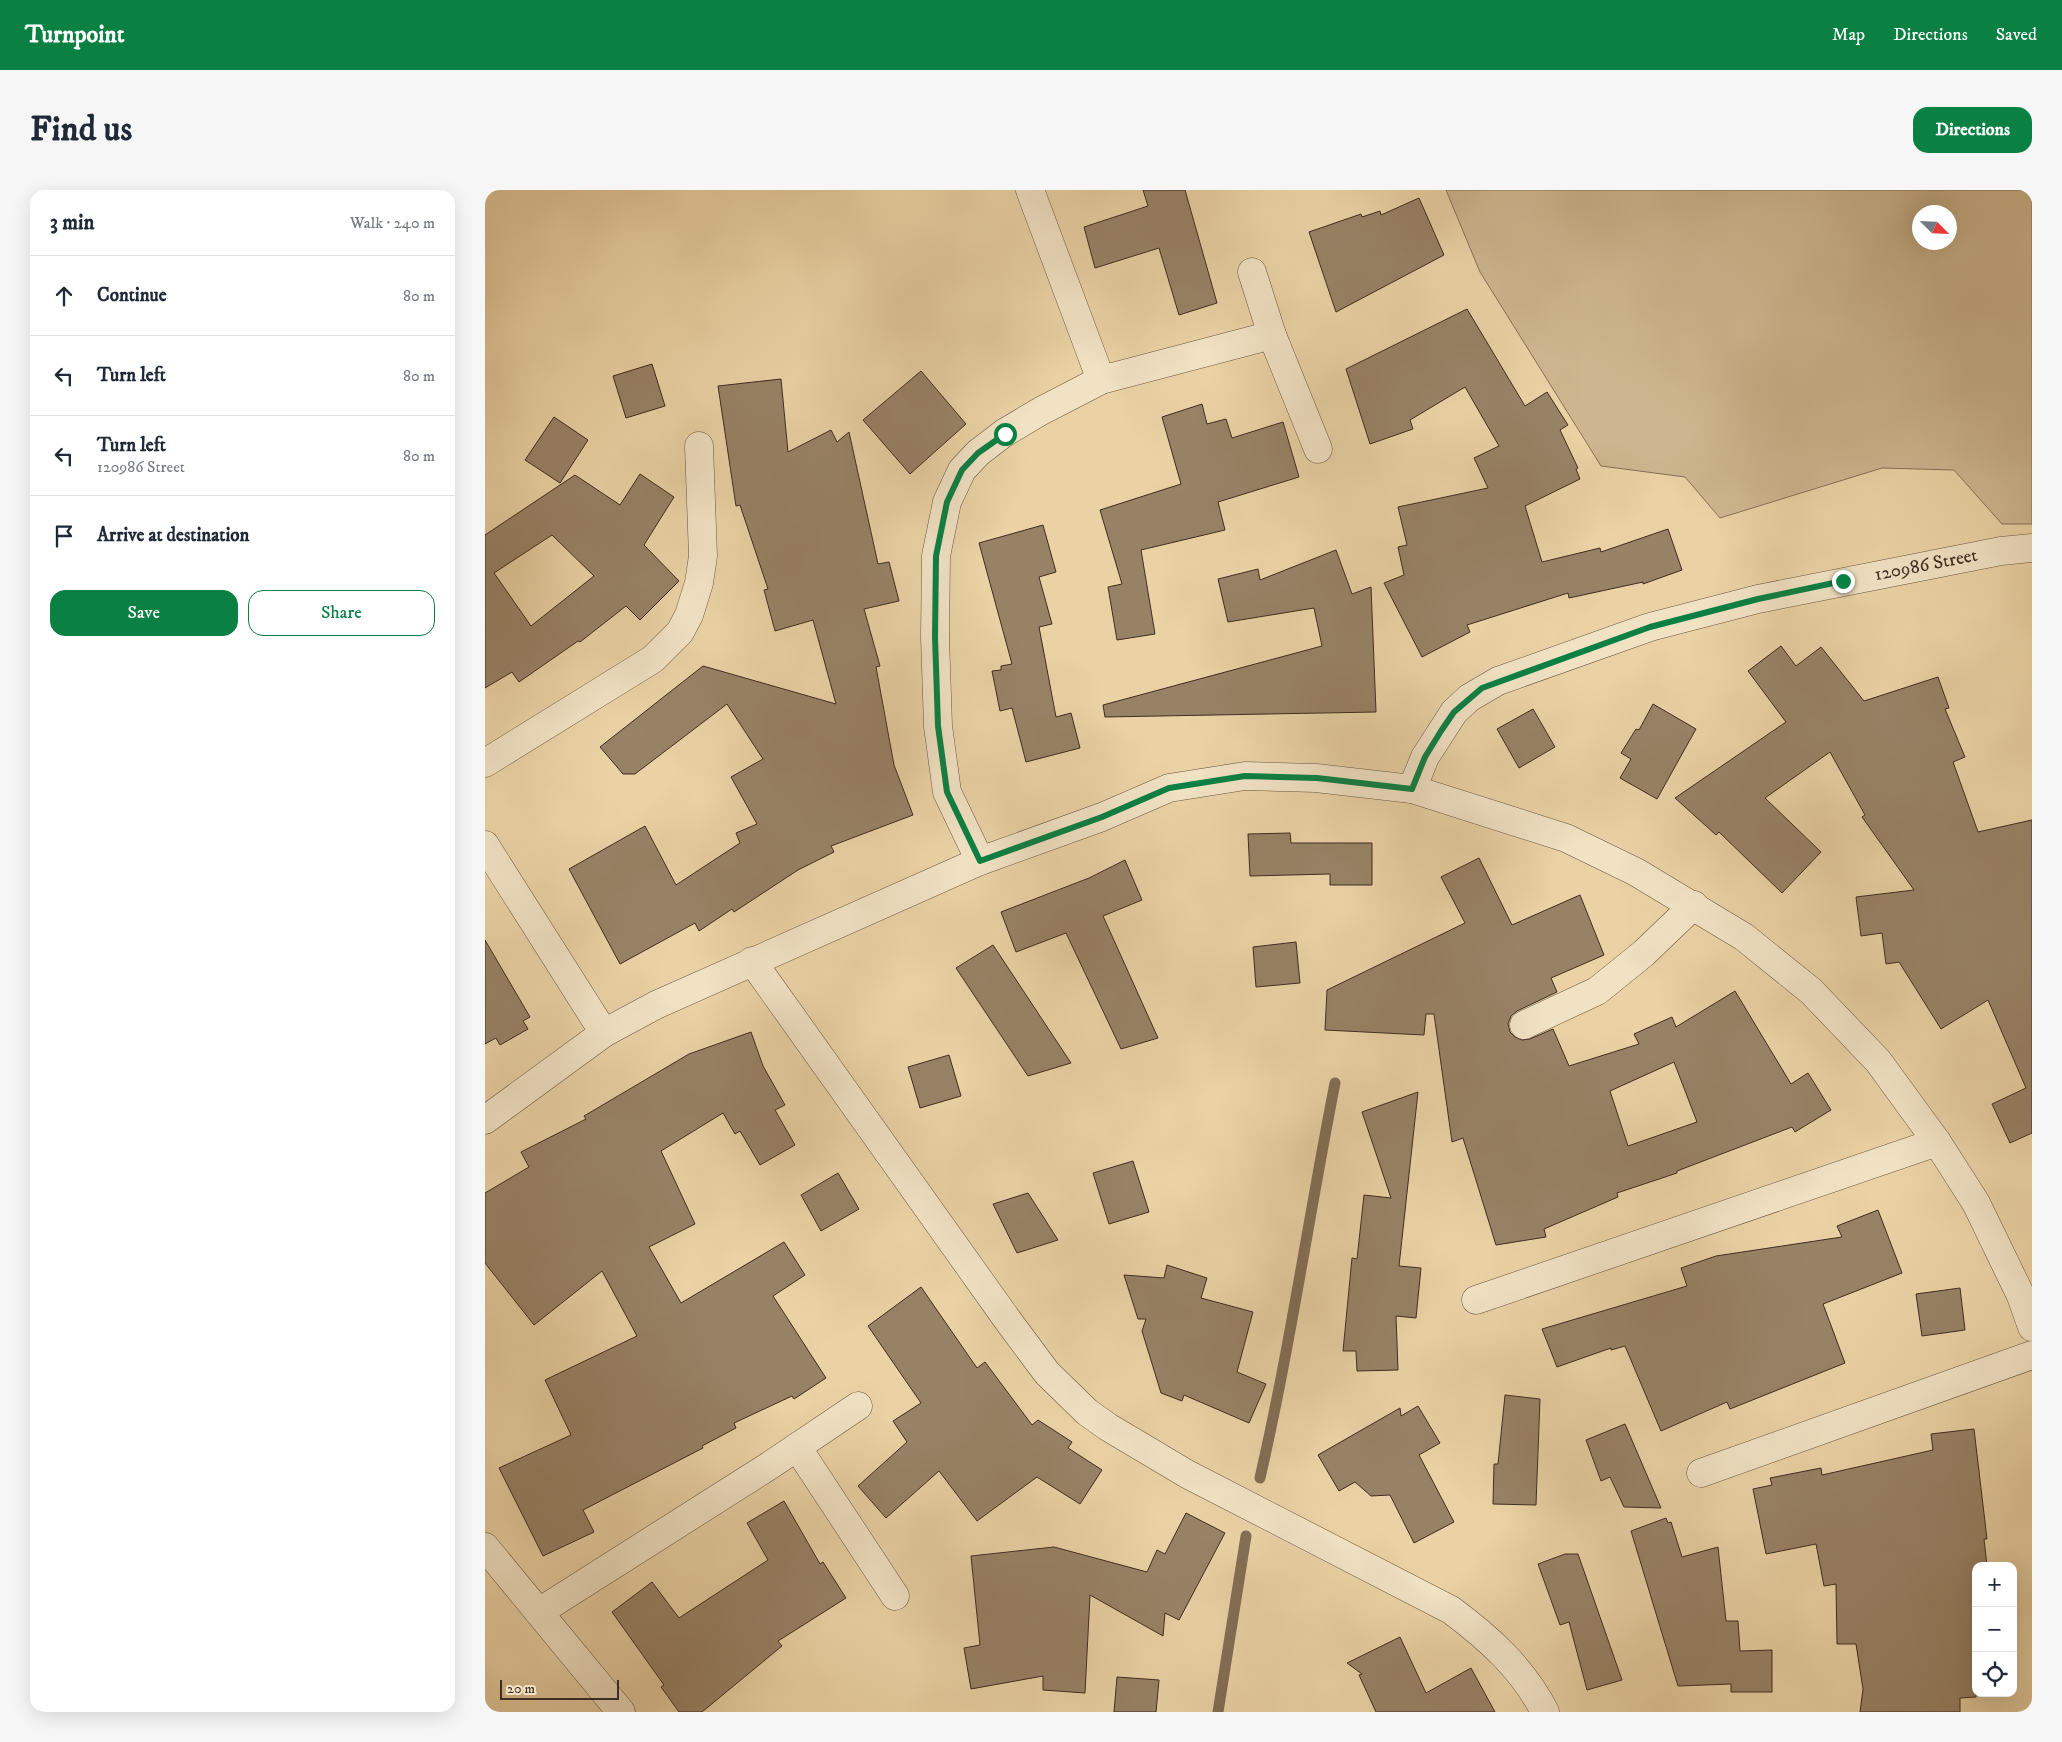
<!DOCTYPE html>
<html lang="en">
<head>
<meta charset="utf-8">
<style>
  body { margin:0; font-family:"IM FELL DW Pica",serif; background:#f6f6f7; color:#1f2937 }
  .controls { position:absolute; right:15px; bottom:15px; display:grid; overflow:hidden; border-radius:10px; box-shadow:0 5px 20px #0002 }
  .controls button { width:45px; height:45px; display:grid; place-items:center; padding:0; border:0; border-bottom:1px solid #e0e1e3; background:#fff; color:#1f2937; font:25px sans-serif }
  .compass { position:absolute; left:1427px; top:15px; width:45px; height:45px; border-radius:50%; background:#fff; box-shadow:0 5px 20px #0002; rotate:114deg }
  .scale { position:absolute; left:15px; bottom:12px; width:119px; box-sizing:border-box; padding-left:5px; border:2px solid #3f2c22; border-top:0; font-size:14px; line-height:18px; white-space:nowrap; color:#3f2c22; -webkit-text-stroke:4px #f1e2c4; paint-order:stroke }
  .stop { position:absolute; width:15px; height:15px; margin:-11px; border:4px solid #0b8043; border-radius:50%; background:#fff }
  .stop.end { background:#0b8043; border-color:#fff; box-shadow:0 1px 5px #0008 }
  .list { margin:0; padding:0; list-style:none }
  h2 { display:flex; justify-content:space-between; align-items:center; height:65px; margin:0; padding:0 20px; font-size:21px }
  h2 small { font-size:16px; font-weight:400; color:#747a83 }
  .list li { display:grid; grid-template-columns:32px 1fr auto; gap:15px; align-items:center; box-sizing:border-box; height:80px; padding:0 20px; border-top:1px solid #e0e1e3 }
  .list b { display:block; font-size:19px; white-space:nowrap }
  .list p { margin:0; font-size:16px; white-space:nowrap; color:#747a83 }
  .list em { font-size:16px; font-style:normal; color:#747a83 }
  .actions { display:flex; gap:10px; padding:15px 20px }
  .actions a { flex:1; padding:11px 0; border:1px solid #0b8043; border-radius:15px; text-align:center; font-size:18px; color:#0b8043 }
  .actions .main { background:#0b8043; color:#fff }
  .icon { flex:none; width:28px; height:28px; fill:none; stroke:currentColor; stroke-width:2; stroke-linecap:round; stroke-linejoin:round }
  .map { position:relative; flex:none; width:1547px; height:1522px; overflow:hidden; border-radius:15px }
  header { display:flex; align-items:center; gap:30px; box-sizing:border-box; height:70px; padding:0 25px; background:#0b8043; color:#fff }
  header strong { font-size:24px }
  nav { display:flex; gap:28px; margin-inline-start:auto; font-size:18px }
  .intro { display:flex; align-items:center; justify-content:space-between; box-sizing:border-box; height:120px; padding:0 30px }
  h1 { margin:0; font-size:35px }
  .button { padding:12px 22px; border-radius:15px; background:#0b8043; color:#fff; font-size:18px; font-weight:700 }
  main { display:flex; gap:30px; padding:0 30px }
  aside { flex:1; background:#fff; border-radius:15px; box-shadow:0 5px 20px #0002 }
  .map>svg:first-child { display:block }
  .green { fill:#cdb68f; stroke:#867158; fill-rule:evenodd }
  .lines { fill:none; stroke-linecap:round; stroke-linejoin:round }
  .stream { stroke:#836e56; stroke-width:11 }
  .building { fill:#988266; stroke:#3f2c22; fill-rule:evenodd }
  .minor-casing { stroke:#6a5643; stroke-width:29 }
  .minor { stroke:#f1e2c4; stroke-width:28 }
  .route { stroke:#0b8043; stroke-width:6 }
  .labels { text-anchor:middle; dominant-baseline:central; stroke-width:4; stroke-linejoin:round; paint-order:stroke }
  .street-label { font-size:19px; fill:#3f2c22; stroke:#f1e2c4 }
</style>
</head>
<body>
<header>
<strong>Turnpoint</strong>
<nav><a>Map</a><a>Directions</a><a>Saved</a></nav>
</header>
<div class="intro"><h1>Find us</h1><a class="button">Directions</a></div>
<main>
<aside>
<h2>3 min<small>Walk · 240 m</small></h2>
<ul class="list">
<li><svg class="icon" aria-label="ahead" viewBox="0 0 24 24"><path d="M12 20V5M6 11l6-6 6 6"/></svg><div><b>Continue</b></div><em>80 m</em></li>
<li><svg class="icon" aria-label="left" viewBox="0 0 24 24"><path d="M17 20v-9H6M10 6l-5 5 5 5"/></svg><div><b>Turn left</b></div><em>80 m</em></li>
<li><svg class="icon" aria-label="left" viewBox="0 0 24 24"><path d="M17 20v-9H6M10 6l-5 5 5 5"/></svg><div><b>Turn left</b><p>120986 Street</p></div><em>80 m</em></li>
<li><svg class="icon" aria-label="arrive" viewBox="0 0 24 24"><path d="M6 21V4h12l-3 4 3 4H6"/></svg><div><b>Arrive at destination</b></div></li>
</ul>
<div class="actions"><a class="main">Save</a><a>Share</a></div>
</aside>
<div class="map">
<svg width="1547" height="1522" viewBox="0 0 1547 1522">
  <rect width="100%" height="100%" fill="#ead2a5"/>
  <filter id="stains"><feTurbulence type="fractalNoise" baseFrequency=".004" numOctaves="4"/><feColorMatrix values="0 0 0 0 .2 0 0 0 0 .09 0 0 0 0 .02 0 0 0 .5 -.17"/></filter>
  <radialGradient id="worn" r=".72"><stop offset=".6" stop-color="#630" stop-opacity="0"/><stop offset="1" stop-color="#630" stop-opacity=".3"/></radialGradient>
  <!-- green -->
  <path class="green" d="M961 0H1547V334H1517L1469 280 1397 278 1235 328 1200 287 1116 276 995 82ZM1434 22H1464V52H1434Z"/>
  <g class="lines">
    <!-- stream -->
    <g class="stream">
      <path d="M775 1288C805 1157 824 1025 850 893"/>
      <polyline points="733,1522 761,1346"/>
    </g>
  </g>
  <!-- building -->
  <g class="building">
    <polygon points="658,0 700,0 732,113 694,125 674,58 610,78 599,37 663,16"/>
    <polygon points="934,8 959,65 851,122 824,42 876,24 877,27 895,21 896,25"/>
    <polygon points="982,119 1040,216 1062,202 1083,235 1075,240 1093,278 1091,279 1095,289 1040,316 1057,372 1115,358 1116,362 1183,339 1197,380 1158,394 1158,392 1084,408 1083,403 982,435 985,442 937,467 899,393 919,385 913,357 922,355 913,317 1003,298 989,268 1014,256 980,197 925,230 928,239 885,254 861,179"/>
    <polygon points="167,174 180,216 141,228 128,186"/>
    <polygon points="436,181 481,234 425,284 378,230"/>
    <polygon points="296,189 303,262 346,240 352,252 364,242 393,374 404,372 414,411 379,419 395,476 391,477 409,575 428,625 346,656 349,662 313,680 249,722 247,719 214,741 210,733 135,774 84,679 160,636 191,695 255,653 251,643 272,634 246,587 278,569 242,514 150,584 138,584 115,557 218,476 351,514 328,430 290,441 279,400 283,399 255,315 251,316 233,196"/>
    <polygon points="717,214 722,234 741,229 747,248 798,232 814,287 733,312 740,340 656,360 670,444 632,450 623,397 637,394 615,320 696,294 677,227"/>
    <polygon points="69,227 103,250 75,293 40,270"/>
    <path d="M155 284 189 307 159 355 194 391 155 430 141 416 95 452 93 451 34 492 27 482 0 498V345L90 285 135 315ZM67 345 109 386 46 436 9 383Z"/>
    <polygon points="558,335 571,382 554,387 567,434 554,437 571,527 586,523 595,558 541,572 527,518 515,521 507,481 516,480 516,476 527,474 494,353"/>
    <polygon points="851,360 867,404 886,397 891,522 620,527 618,515 837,456 829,418 743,432 733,389 773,379 775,390"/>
    <polygon points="1296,456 1311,476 1336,457 1379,511 1453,487 1464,518 1460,519 1480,567 1468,572 1493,642 1547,630 1547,943 1525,953 1507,914 1541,898 1503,810 1456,839 1414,772 1401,774 1397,743 1376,746 1371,707 1429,700 1377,627 1380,625 1345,562 1280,608 1336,662 1297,703 1234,642 1231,645 1190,608 1301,532 1263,481"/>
    <polygon points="1168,514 1211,539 1172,609 1135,588 1146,569 1136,563 1151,539 1154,540"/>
    <polygon points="1048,519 1070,557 1034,578 1012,539"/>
    <polygon points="805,643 806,653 887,653 887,695 845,695 845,684 765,686 763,644"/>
    <path d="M994 668 1027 735 1095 705 1119 765 1066 788 1072 802 1032 821 1026 826 1023 834 1025 842 1030 847 1037 850 1045 849 1068 839 1084 876 1154 854 1149 844 1187 827 1191 837 1250 801 1306 894 1323 883 1346 920 1310 942 1307 937 1192 981V983L1132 1003 1133 1007 1059 1039 1061 1047 1011 1055 978 948 967 952 949 824H941L939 845 840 840 842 800 980 733 956 687ZM1189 872 1212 932 1143 956 1125 901Z"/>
    <polygon points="640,670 657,710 618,726 673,848 636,859 581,743 531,762 516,722 604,688"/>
    <polygon points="0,750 45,827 38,831 43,839 15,855 11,848 0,854"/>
    <polygon points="811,752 815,793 771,797 768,757"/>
    <polygon points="508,755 586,873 543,886 471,778"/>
    <polygon points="266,842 278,876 300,915 290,920 310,955 275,975 255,941 250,944 238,923 176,961 210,1034 164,1057 196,1113 299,1052 320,1085 288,1106 341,1188 309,1209 307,1206 249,1233 251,1238 217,1256 218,1258 98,1320 109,1342 58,1366 14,1278 86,1245 60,1190 152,1146 117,1081 49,1135 0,1073 0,1003 44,977 36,962 101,929 99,926 204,864"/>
    <polygon points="464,865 476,906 435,918 423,877"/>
    <polygon points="933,902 914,1076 936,1078 931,1128 911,1126 913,1180 872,1181 871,1161 858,1161 867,1068 872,1069 879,1005 906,1008 877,922"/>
    <polygon points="648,971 664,1022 624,1034 608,983"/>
    <polygon points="353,983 374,1019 336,1041 316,1005"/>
    <polygon points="543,1003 573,1050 532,1063 508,1014"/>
    <polygon points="1393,1020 1417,1083 1338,1114 1360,1173 1245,1219 1242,1212 1176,1241 1140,1156 1126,1160 1126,1158 1072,1177 1057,1139 1202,1096 1196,1078 1231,1066 1357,1047 1352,1036"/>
    <polygon points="682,1075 722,1088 716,1108 768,1122 752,1182 781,1194 764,1233 699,1205 697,1211 676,1203 657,1141 661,1129 653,1129 639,1085 679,1088"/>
    <polygon points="436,1097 492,1178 500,1172 547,1235 553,1230 587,1252 583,1258 617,1280 595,1314 552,1287 492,1331 454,1281 401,1328 373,1296 422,1252 408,1231 436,1213 383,1136"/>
    <polygon points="1475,1098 1480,1140 1437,1146 1431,1104"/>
    <polygon points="1020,1205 1055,1209 1051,1315 1008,1314 1009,1274 1013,1274"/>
    <polygon points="933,1216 955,1253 934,1265 969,1332 929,1353 905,1305 886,1306 870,1292 854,1301 833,1265 915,1218 916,1226"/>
    <polygon points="1140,1234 1176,1318 1139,1317 1125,1287 1116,1291 1101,1250"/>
    <polygon points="1489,1239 1502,1349 1499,1349 1502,1376 1491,1376 1491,1507 1475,1508 1475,1522 1375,1522 1378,1499 1371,1454 1352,1454 1351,1394 1339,1396 1331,1354 1281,1364 1268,1299 1287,1295 1285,1288 1336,1278 1337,1285 1448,1260 1446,1244"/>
    <polygon points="299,1311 335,1374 338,1372 361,1408 293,1451 297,1456 217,1522 194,1522 176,1497 179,1495 127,1422 167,1392 194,1428 283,1370 262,1333"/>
    <polygon points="701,1323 740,1343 694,1430 680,1423 678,1446 605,1405 600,1503 558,1500 558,1486 486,1499 479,1458 495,1455 486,1366 569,1357 662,1382 672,1360 680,1364"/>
    <polygon points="1181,1328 1183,1333 1186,1332 1197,1367 1233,1357 1241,1431 1253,1431 1255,1461 1287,1460 1287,1502 1246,1502 1246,1494 1193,1496 1146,1341"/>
    <polygon points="1080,1364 1093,1364 1137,1490 1102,1500 1084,1432 1075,1435 1053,1374"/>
    <polygon points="915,1447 941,1503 986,1478 1010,1522 891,1522 874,1485 877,1484 862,1473"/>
    <polygon points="632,1487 674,1490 671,1522 629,1522"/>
  </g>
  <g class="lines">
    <defs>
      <g id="minor">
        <polyline points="545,0 616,190"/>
        <polyline points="767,82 787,145 833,259"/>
        <polyline points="0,573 168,469 195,442 204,425 214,393 218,366 214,256"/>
        <polyline points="927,599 940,567 969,522 984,508 1013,491 1165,437 1273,409 1516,361 1547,358"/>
        <polyline points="0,655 119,843"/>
        <polyline points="495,671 462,602 453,536 450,447 451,366 462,312 477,280 493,263 519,243 556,221 616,190 787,145"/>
        <path d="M267 771 524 1132 562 1183 602 1222 623 1237 702 1284 966 1420C1005 1449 1038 1479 1060 1522"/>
        <polyline points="1039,835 1112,801 1159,763 1209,715"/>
        <polyline points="0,930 119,843 171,815 495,671 617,627 684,598 760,586 831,588 927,599 1081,648 1151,682 1259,747 1326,801 1393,871 1452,952 1491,1013 1536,1106 1547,1137"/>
        <polyline points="991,1110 1452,952"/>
        <polyline points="312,1257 410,1406"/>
        <polyline points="1216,1283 1547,1165"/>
        <polyline points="0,1357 136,1522"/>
        <polyline points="54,1422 284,1276 373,1216"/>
      </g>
    </defs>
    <!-- minor casing -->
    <use href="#minor" class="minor-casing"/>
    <!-- minor -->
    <use href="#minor" class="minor"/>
  </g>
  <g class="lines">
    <!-- route -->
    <polyline class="route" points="520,244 493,263 477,280 462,312 451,366 450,447 453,536 462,602 495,671 617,627 684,598 760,586 832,588 927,599 940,567 956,541 969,522 997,498 1165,437 1273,409 1358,391"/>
  </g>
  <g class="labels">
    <!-- street labels -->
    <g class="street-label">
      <text transform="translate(1441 375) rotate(-11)">120986 Street</text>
    </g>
  </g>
  <rect width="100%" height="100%" filter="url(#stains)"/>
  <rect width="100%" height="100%" fill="url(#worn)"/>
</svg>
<div class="controls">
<button>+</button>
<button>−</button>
<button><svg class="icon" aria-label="locate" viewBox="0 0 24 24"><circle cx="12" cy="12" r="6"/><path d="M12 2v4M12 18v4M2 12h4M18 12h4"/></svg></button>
</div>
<svg class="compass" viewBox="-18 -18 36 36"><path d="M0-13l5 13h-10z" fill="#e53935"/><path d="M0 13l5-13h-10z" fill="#747a83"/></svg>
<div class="scale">20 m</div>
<div class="stop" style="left:520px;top:244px"></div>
<div class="stop end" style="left:1358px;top:391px"></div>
</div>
</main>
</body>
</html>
